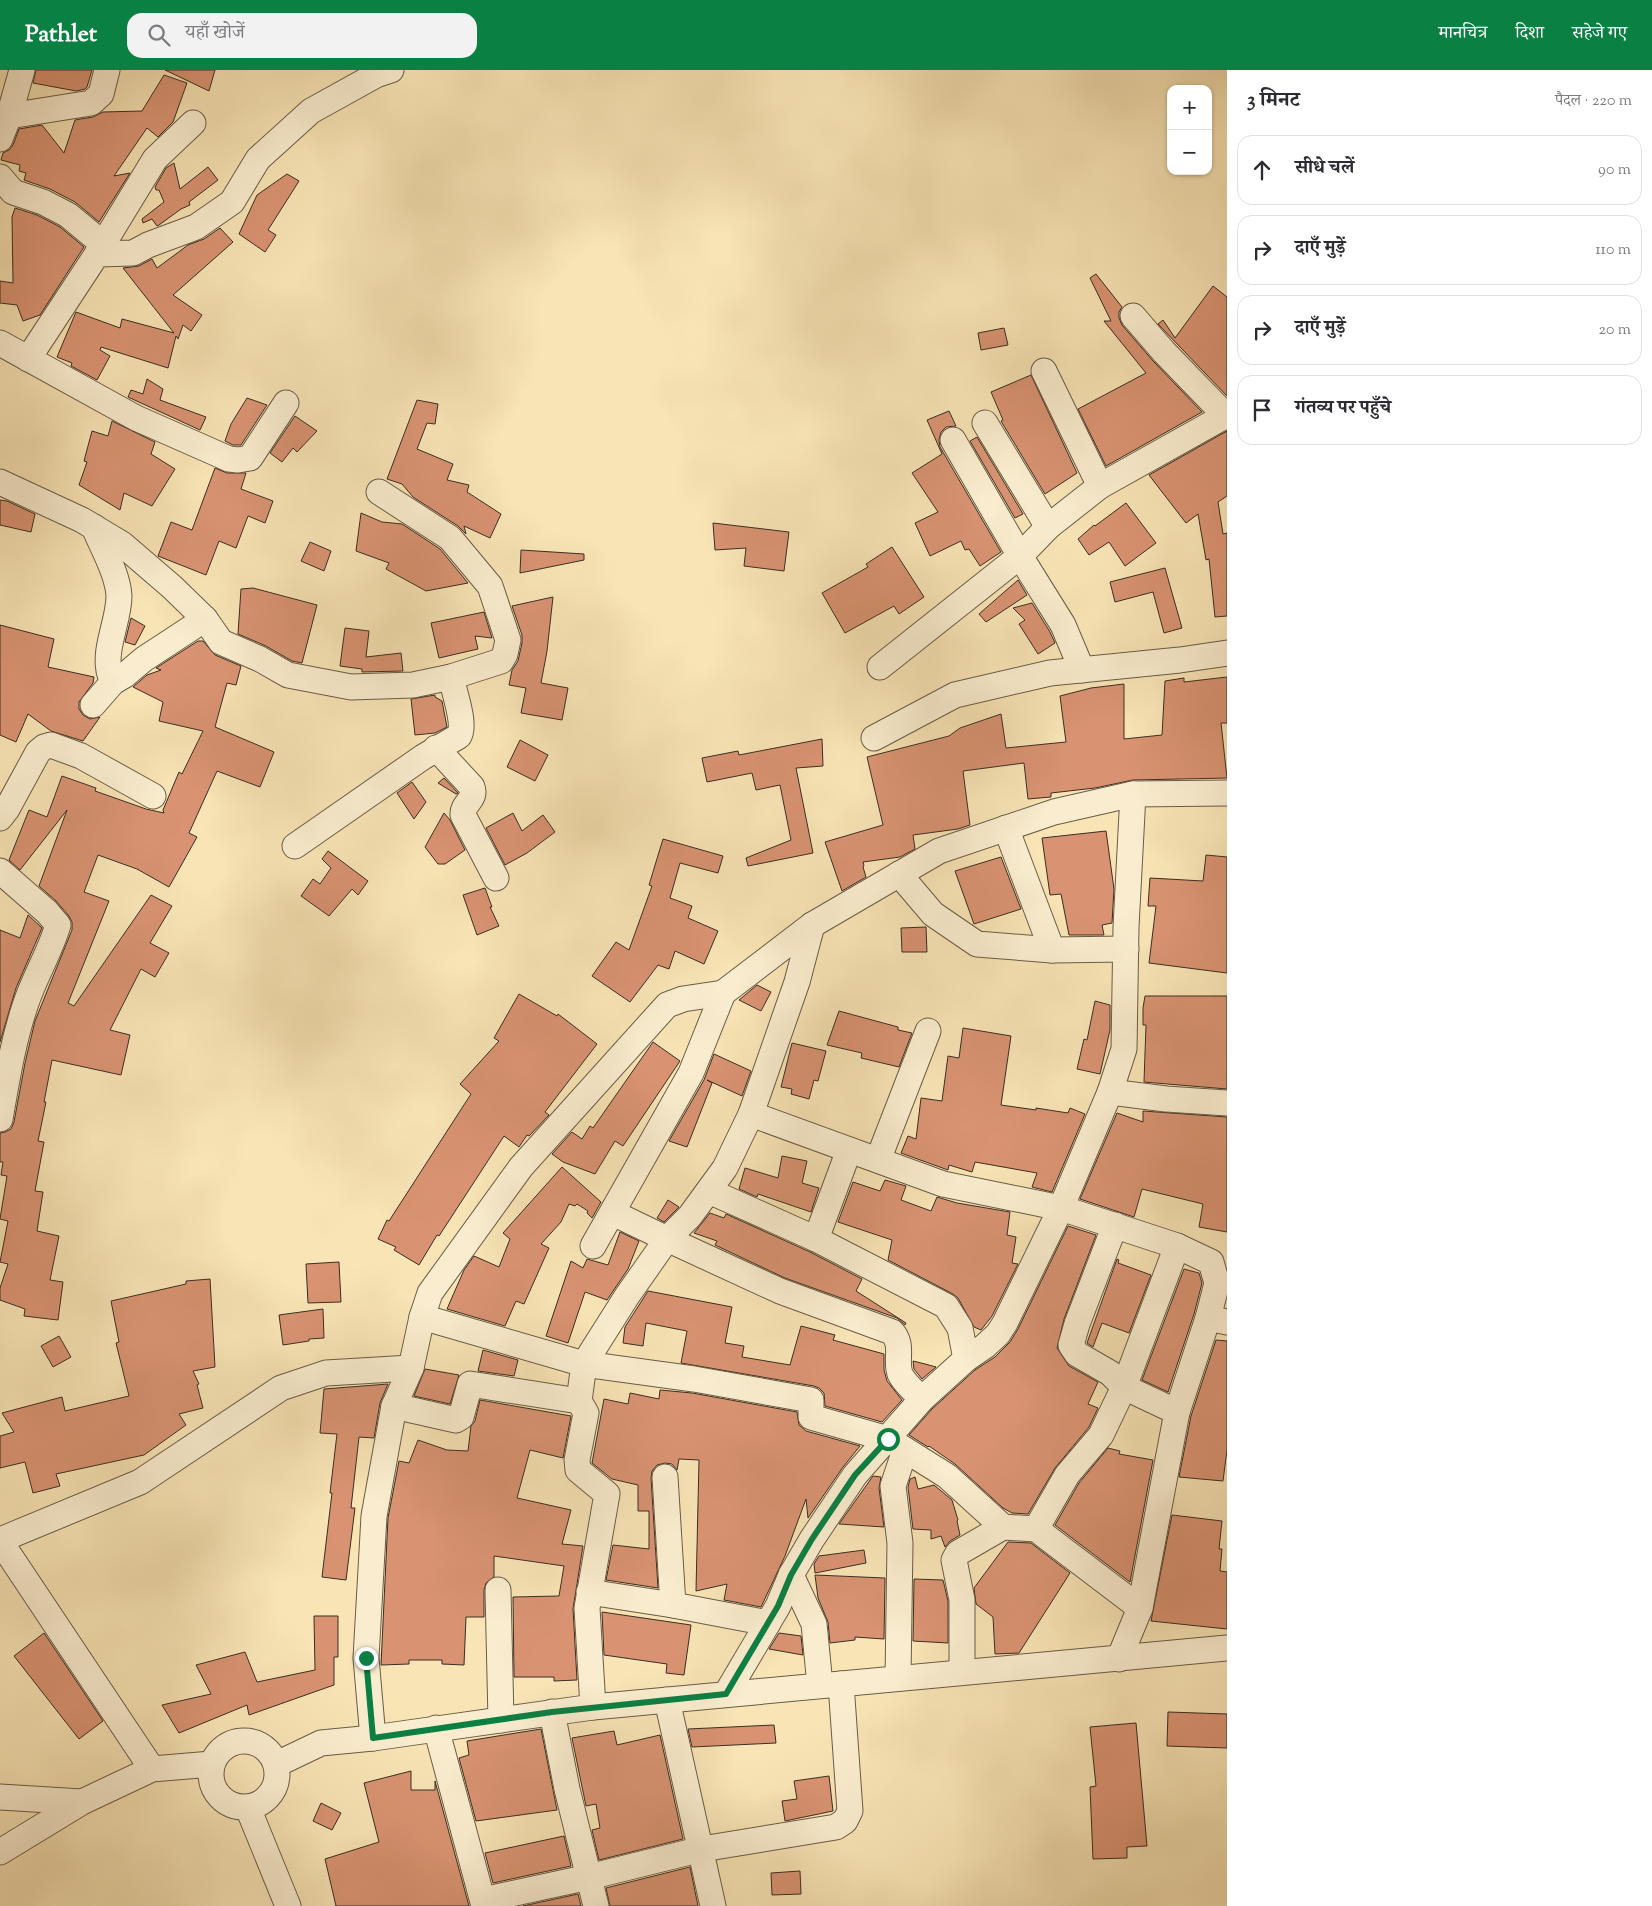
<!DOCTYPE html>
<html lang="hi">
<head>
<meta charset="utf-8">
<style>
  body { margin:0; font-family:"Sorts Mill Goudy","Noto Serif Devanagari",serif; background:#f2f2f3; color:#2b2b33 }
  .controls { position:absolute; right:15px; top:15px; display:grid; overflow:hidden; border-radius:10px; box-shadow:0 1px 4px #0004 }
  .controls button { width:45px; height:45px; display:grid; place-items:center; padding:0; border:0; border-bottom:1px solid #e1e1e2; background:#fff; color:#2b2b33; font:25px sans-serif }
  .stop { position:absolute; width:15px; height:15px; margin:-11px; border:4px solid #0b8043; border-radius:50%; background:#fff }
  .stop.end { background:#0b8043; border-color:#fff; box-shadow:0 1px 5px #0008 }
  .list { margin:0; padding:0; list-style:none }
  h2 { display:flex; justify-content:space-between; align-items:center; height:65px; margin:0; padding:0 20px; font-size:21px }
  h2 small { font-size:16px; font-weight:400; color:#7c7c81 }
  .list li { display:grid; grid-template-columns:32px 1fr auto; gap:15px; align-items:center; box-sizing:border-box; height:70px; margin:0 10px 10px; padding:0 10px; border:1px solid #e1e1e2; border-radius:15px }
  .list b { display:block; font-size:19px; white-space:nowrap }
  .list em { font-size:16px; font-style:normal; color:#7c7c81 }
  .icon { flex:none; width:28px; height:28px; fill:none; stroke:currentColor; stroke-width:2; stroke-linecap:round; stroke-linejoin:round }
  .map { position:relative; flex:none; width:1227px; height:1836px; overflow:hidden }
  header { display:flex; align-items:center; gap:30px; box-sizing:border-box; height:70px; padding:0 25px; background:#0b8043; color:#fff }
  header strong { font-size:24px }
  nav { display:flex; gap:28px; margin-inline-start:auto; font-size:18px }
  .search { width:350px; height:45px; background:#f2f2f3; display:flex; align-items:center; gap:12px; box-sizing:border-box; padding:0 18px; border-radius:15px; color:#7c7c81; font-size:19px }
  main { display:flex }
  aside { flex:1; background:#fff }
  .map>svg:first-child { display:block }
  .building { fill:#d99372; stroke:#3a2e22 }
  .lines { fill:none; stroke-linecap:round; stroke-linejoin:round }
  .minor-casing { stroke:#6a5c47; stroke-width:27 }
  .minor { stroke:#faedcf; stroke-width:25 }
  .route { stroke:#0b8043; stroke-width:6 }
</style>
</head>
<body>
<header>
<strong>Pathlet</strong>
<div class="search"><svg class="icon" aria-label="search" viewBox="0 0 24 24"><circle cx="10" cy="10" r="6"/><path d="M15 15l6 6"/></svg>यहाँ खोजें</div>
<nav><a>मानचित्र</a><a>दिशा</a><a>सहेजे गए</a></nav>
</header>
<main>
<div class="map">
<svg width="1227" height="1836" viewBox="0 0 1227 1836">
  <rect width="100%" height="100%" fill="#f8e4b5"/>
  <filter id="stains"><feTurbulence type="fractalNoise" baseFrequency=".004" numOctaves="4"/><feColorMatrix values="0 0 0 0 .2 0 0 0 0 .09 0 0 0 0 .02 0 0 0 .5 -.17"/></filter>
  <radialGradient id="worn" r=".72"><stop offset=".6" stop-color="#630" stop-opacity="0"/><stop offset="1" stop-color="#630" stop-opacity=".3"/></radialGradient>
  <!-- building -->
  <g class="building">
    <polygon points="36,0 92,0 87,17 85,19 76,21 33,13"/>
    <polygon points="165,0 215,0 209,21"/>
    <polygon points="164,5 187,13 173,52 158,67 147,58 114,106 130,103 99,152 75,132 50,119 24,110 26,103 19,101 20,95 1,90 3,83 9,80 13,75 19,59 42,55 64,83 75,50 93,47 103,42 142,41"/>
    <polygon points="174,93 180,119 208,97 218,110 189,132 190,135 181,139 159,155 157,156 152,149 143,153 142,149 164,132 159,120 156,120 155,117 166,98"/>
    <polygon points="287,104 299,111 268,160 276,165 265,182 239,164 257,125"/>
    <polygon points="15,138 37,145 60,157 84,177 40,245 23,251 17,235 0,233 0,211 13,213 12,147"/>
    <polygon points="220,158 233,172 173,225 202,245 191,261 183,255 178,269 176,266 168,298 101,277 100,280 110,286 97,310 71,296 72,293 57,287 76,242 120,258 122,249 174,263 123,198 139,196 152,189 157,198 188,175 204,169"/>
    <polygon points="1096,204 1122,237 1119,242 1119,248 1122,255 1153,291 1202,342 1106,396 1078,339 1146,303 1104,251 1111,251 1090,208"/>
    <polygon points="1213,216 1227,227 1227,326 1158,254 1163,250 1175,268"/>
    <polygon points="1004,258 1008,275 981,280 978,263"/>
    <polygon points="1031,305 1077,403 1045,424 1001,351 1003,350 991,322"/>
    <polygon points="147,309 163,319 160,330 206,347 200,360 128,327 131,320 143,324"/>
    <polygon points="247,328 267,335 241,375 233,375 225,371 231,354"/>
    <polygon points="417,330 438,334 435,354 427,353 417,379 453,394 447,410 469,415 467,422 501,444 490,468 464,456 466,464 458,456 413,427 402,414 387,409"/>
    <polygon points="949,341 956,356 946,357 941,362 939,370 940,377 1001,482 980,496 969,479 965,480 961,471 930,486 915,453 938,442 912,403 942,384 927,350"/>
    <polygon points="295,346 317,361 297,382 293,378 282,392 270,383"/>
    <polygon points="112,351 155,372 151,384 175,399 152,436 124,423 120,440 79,415 87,392 84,391 92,361 108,366"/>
    <polygon points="1227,361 1227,426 1218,432 1223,464 1227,463 1227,546 1215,547 1209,489 1206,490 1198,444 1186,453 1149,405"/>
    <polygon points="977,367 1023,444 1015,448 970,371"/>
    <polygon points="215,398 227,403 246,403 241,419 273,431 265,453 248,446 236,478 219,471 206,505 158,486 171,452 192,460"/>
    <polygon points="0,430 7,431 35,444 31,462 0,455"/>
    <polygon points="1126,433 1156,473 1125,496 1109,472 1089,485 1078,469 1094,455 1095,456"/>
    <polygon points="361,443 382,452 402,454 440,479 468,513 426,521 386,499 389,493 356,481"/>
    <polygon points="713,453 789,462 784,501 744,496 746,478 715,480"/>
    <polygon points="310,472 331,481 324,501 301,491"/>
    <polygon points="892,477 924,527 899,544 894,536 845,563 822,523 868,497 866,494"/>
    <polygon points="521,480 584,484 584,490 520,503"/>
    <polygon points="1165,498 1182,558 1164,563 1153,522 1115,532 1110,512"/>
    <polygon points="1018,510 1027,525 986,552 979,544"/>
    <polygon points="253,518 317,535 302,593 292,591 266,576 238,564 241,519"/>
    <polygon points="553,527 547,581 541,613 568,618 562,650 521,643 526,618 509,615 512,600 518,591 522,573 522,565 512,536"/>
    <polygon points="1032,533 1050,562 1055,573 1038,584 1019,554 1025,550 1013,538"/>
    <polygon points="484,542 492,568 475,566 478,579 439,588 431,553"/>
    <polygon points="131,548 145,556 135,575 125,572"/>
    <polygon points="0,555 54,569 48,597 94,607 93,613 79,632 79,639 83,645 90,649 100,647 83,671 51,661 28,644 16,672 0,665"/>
    <polygon points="345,558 369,561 366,587 401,583 403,601 362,602 362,599 340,596"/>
    <polygon points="198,571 203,571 215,585 241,596 236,615 227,613 215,657 274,682 260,717 217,701 189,763 197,767 169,817 137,799 98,785 84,822 109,831 68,933 74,936 151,825 172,836 150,873 169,883 155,907 141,899 110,960 130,965 121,1005 52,990 44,1032 46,1032 38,1071 44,1072 35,1121 43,1122 37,1161 59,1166 50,1210 63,1212 58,1250 24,1246 25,1239 0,1230 0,1218 8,1194 0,1192 8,1151 0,1149 7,1106 1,1105 3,1092 0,1092 0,1063 5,1062 11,1059 14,1052 25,993 35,951 72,860 72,852 69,846 56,831 39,816 67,740 20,800 9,790 29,740 47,747 62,706 96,718 95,721 146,739 164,743 163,740 179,702 182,704 203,661 159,651 163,632 133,617 147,605 161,600 156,598"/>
    <polygon points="1227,607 1227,653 1221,653 1227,708 1133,710 1095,718 1051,723 1051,727 1028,729 1024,693 963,701 970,755 958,759 913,765 915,779 900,787 863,792 864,796 863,797 866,807 842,821 825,772 883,755 867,687 949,666 960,658 1001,644 1006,678 1066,672 1060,626 1091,618 1124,614 1124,669 1162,665 1165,611 1184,608 1184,612"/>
    <polygon points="435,625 435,627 442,631 447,657 435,663 415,665 411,629"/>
    <polygon points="822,669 823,696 796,698 813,783 748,796 746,788 791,770 780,715 756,720 752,703 707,712 702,688 738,681 739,685"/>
    <polygon points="520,670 548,685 535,711 507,697"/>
    <polygon points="444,708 458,723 456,724 438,713"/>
    <polygon points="412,712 426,732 414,749 397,723"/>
    <polygon points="444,743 450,750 465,780 445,794 438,794 425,777"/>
    <polygon points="513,743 522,761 543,745 555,762 527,783 505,795 486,758"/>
    <polygon points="1106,761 1114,819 1112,853 1102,855 1104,865 1069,865 1061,824 1050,825 1042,768"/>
    <polygon points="663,769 723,786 718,803 680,793 670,828 692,836 688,848 718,861 704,894 675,881 669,899 658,895 630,932 592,906 616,872 629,880 652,816 649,815"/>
    <polygon points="328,781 368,811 358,825 352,819 329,846 301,826 313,809 320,814 331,798 322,789"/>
    <polygon points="1206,785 1227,787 1227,903 1149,893 1156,836 1148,836 1150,808 1203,811"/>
    <polygon points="1001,787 1021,839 974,854 955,801"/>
    <polygon points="485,818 492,837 490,837 499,856 477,865 463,825"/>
    <polygon points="28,845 42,858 16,918 0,972 0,860 20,868"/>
    <polygon points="926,857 927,882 902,882 901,858"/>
    <polygon points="757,915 771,922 761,941 739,930"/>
    <polygon points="519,924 557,946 558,944 597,974 545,1042 549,1045 529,1066 527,1065 519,1077 504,1066 439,1166 437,1165 419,1195 394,1180 396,1177 378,1169 387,1150 389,1151 471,1024 460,1014 499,971 494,968"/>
    <polygon points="1145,926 1227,926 1227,1019 1144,1012 1146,955 1143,955 1143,938"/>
    <polygon points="1095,931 1110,935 1110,960 1100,1004 1077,999 1084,969 1087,970"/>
    <polygon points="839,941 898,957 898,960 912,963 899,997 861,988 862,983 827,975"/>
    <polygon points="963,958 1011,966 1001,1035 1036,1040 1036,1038 1068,1043 1070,1038 1085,1044 1052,1122 1032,1117 1037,1103 975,1092 972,1102 949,1095 948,1100 901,1083 908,1066 916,1069 921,1028 942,1031 948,986 959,988"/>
    <polygon points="653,972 680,991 623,1076 615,1071 595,1104 563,1092 552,1084 572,1062 582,1069 590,1056 593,1058"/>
    <polygon points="792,973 826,981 818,1011 814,1010 809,1029 791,1024 792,1019 781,1017"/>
    <polygon points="714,984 751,1001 742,1026 707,1010 712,1013 687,1077 669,1071 704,1010"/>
    <polygon points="1143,1041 1227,1047 1227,1162 1199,1157 1203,1134 1142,1119 1134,1147 1080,1129 1117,1043 1143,1052"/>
    <polygon points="782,1086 807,1091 802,1113 819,1118 811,1142 758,1124 757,1127 739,1119 745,1098 778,1108"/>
    <polygon points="562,1097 601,1132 592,1148 587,1143 588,1141 577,1134 575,1136 569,1134 561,1152 541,1174 549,1178 524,1234 516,1231 505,1256 447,1239 464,1200 474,1186 499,1197 510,1169 503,1163"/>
    <polygon points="885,1110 906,1116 901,1130 931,1141 937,1127 957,1133 1010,1142 1007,1165 1016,1167 1012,1193 1018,1194 992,1246 981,1260 974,1257 958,1228 953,1224 888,1190 892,1170 838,1152 853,1112 880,1121"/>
    <polygon points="668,1130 679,1137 664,1152 657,1148"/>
    <polygon points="710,1143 724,1148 726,1144 810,1182 862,1209 856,1221 906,1253 905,1255 897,1248 785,1208 715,1175 717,1171 694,1163"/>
    <polygon points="1068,1156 1096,1165 1064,1249 1057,1278 1069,1296 1098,1312 1088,1334 1098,1338 1089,1357 1055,1398 1028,1444 1012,1443 1003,1438 955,1394 929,1376 928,1377 909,1365 932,1339 975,1300 995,1287 1010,1272 1018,1259"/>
    <polygon points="620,1162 639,1171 628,1199 607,1230 585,1222 568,1273 546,1266 571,1191 583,1198 587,1189 608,1195"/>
    <polygon points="1117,1189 1119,1190 1118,1193 1151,1205 1129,1263 1102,1253 1093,1277 1087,1273"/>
    <polygon points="339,1192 341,1232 308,1233 306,1194"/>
    <polygon points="1184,1199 1199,1203 1202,1213 1194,1244 1168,1322 1142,1310"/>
    <polygon points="210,1209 215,1297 193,1301 199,1314 197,1315 203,1338 179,1344 186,1355 144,1385 56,1404 60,1416 33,1423 25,1392 0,1398 0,1366 14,1362 2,1343 62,1327 65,1341 129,1326 116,1273 119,1272 111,1231 186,1214 186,1211"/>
    <polygon points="648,1221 732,1237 725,1273 744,1276 742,1287 790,1295 801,1256 835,1265 833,1270 884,1284 884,1300 887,1311 902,1330 882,1352 825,1336 824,1323 819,1318 814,1316 681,1293 687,1261 646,1253 643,1276 623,1273 625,1257"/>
    <polygon points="323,1239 324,1268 309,1269 309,1271 283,1275 279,1245"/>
    <polygon points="59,1266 71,1287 53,1297 41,1276"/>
    <polygon points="1216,1270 1227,1271 1227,1380 1223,1411 1179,1407 1191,1346"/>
    <polygon points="483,1280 518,1290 514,1306 478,1301"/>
    <polygon points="913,1291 925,1294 936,1297 922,1309 914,1299"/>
    <polygon points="425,1299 459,1305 450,1334 414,1326"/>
    <polygon points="388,1314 380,1333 374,1368 359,1367 351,1438 355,1438 346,1510 322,1507 332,1423 330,1423 337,1364 320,1363 324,1319"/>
    <polygon points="660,1320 692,1323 797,1342 799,1355 806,1361 860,1376 843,1397 808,1448 806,1429 785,1486 761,1537 724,1530 727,1514 696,1521 699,1390 679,1389 677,1400 672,1394 665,1393 657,1395 652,1401 651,1408 658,1518 606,1510 613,1475 649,1479 649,1441 638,1441 638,1415 612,1409 592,1393 604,1329 628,1334 630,1323 659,1329"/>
    <polygon points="480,1330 571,1346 563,1388 530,1380 517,1428 571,1440 562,1474 583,1476 573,1539 577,1610 554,1611 554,1607 514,1607 513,1527 559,1526 564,1496 494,1486 494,1507 486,1513 484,1520 484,1547 466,1547 464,1595 442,1594 442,1590 409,1590 409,1594 381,1595 388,1448 399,1391 409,1393 418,1370 447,1380 468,1381 471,1356 475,1351"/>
    <polygon points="1108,1378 1120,1381 1119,1384 1153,1390 1130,1512 1055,1455 1079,1413"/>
    <polygon points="873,1406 881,1407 879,1418 884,1457 839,1454"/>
    <polygon points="915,1407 918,1419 934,1415 952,1430 958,1450 957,1451 960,1465 950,1471 945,1477 941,1466 931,1469 931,1460 913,1459 908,1417 910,1409"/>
    <polygon points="1172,1445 1222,1451 1219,1479 1222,1479 1220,1501 1227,1502 1227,1559 1151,1551"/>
    <polygon points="1008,1472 1031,1473 1070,1503 1019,1583 995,1584 993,1547 976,1534 974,1518"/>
    <polygon points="864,1480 866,1493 815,1503 814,1494 819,1486"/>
    <polygon points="815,1505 885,1508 884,1569 855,1567 855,1570 830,1573 828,1552 818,1528"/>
    <polygon points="914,1509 943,1510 948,1531 948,1573 913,1571"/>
    <polygon points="602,1542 691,1555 684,1605 666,1603 667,1594 604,1585"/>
    <polygon points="314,1546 338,1546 338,1587 334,1587 334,1615 249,1645 247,1635 179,1663 162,1635 211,1624 196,1595 245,1582 257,1612 315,1600"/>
    <polygon points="44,1563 103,1651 79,1669 14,1586"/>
    <polygon points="779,1563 801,1566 803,1585 769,1579"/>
    <polygon points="1168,1642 1227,1644 1227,1678 1167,1676"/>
    <polygon points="1136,1653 1147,1776 1127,1777 1127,1788 1093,1789 1090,1717 1096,1716 1090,1657"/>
    <polygon points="774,1655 776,1673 692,1677 688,1659"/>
    <polygon points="541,1659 557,1740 476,1751 459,1688 469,1685 467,1671"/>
    <polygon points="614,1661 617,1675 660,1665 683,1769 599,1790 592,1760 600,1758 596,1734 586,1736 572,1668"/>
    <polygon points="411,1701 411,1720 435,1720 435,1711 469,1836 336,1836 325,1789 379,1772 364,1713"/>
    <polygon points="829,1706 833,1741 785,1751 782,1731 797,1729 794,1711"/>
    <polygon points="321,1733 341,1743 332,1760 313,1751"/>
    <polygon points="564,1766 571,1796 493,1813 485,1783"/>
    <polygon points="690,1797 698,1836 610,1836 606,1818"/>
    <polygon points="800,1801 801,1824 772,1825 771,1803"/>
    <polygon points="578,1824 581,1836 523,1836"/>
  </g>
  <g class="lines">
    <defs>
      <g id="minor">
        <polyline points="9,46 91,33 101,24 107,0"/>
        <polyline points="0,69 9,46 22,0"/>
        <polyline points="0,107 13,122 43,132 68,145 103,174"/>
        <polyline points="97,184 155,89 193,53"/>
        <polyline points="1133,246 1164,282 1225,345"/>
        <polyline points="0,273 136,348 229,389 238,390 250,388 286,333"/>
        <polyline points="28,289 97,184 133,183 148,175 196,157 232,132 258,89 311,41 376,5 391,0"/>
        <polyline points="1044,301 1100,416 1048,457 1020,486 1063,555 1082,600"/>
        <polyline points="985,353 1048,457"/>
        <polyline points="0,412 82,450 122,474 172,517 205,549 221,572 260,589 288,605 351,617 413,615 451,607 501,591 505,584 508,570 490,516 450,468 379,422"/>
        <polyline points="1100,416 1227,345"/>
        <path d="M94 457C102 477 118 504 119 526 119 554 99 586 113 612"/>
        <polyline points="880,597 1020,486 953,370"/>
        <polyline points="93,635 113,612 125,605 144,589 205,549"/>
        <polyline points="874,668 955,625 1050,603 1180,590 1227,583"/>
        <path d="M436 678 472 717C477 730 462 733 463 745L496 808"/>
        <polyline points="0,748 7,739 38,682 44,677 51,675 81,686 153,726"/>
        <polyline points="1006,758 1052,880"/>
        <path d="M295 776 423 687 459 666C466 654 454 622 451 607"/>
        <path d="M0 801 47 842 58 855C50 882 35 906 26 933 13 971 7 1009 0 1049"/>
        <polyline points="899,804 933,844 977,874 1052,880 1126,879"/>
        <path d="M812 855 797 912 751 1044 725 1098 690 1146 667 1169 780 1221 892 1262C904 1275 895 1289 900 1304 904 1313 915 1322 922 1329"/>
        <polyline points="1110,1022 1166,1029 1227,1033"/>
        <polyline points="751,1044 943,1114 1061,1138 1177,1176 1211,1192 1217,1213 1208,1248 1227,1252"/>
        <polyline points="878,1090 928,961"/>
        <polyline points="709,1121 816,1169 946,1236 960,1258 966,1289"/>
        <polyline points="1115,1155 1077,1254 1071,1275 1077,1284 1110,1303 1124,1317 1177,1176"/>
        <polyline points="816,1169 849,1080"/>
        <polyline points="593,1176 691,1003 723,923 812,855 939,781 1054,742 1133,724 1227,723"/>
        <polyline points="422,1247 584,1294 627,1226 667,1169 613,1143"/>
        <polyline points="394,1336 456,1350 461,1347 470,1314 579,1331"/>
        <polyline points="1036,1459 1067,1405 1101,1365 1124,1317 1177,1342"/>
        <polyline points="0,1470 140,1412 281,1318 326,1303 411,1298"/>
        <polyline points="0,1471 152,1699"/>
        <polyline points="791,1505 814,1554 820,1615"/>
        <polyline points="498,1520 501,1650"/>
        <polyline points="589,1522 673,1535 665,1407"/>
        <polyline points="673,1535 768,1553"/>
        <polyline points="1119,1589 1140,1538 1177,1342 1208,1248"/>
        <polyline points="962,1602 962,1530 954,1490 958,1483 1003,1457"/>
        <polyline points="898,1608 900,1473 893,1416 905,1380"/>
        <polyline points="726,1624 778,1536 791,1505 812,1469 855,1405 922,1329 966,1289 985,1276 998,1264 1005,1253 1061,1138 1110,1022 1124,979 1126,857 1133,724"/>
        <polyline points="667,1630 713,1836"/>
        <polyline points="593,1637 587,1538 607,1424 578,1400 577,1390 586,1343 579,1331 584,1294 694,1309 811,1330 811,1347 888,1369 947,1406 1003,1457 1036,1459 1140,1538"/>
        <polyline points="552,1642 567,1719 596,1836"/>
        <polyline points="436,1658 484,1836"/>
        <polyline points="373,1668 366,1588 374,1446 394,1336 411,1298 422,1247 430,1223 521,1097 667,935 683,929 723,923"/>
        <circle cx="244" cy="1704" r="33"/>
        <polyline points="277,1694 321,1673 373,1668 593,1637 1227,1578"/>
        <polyline points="0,1727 82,1732"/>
        <polyline points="248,1738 288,1836"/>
        <polyline points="0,1782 82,1732 152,1699 212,1694"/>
        <polyline points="483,1830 589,1807 702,1779 836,1757 845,1751 850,1741 841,1614"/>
      </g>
    </defs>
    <!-- minor casing -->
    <use href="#minor" class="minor-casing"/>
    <!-- minor -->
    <use href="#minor" class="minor"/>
  </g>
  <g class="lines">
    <!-- route -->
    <polyline class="route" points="366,1588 373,1668 552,1642 726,1624 778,1536 791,1505 812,1469 855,1405 888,1369"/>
  </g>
  <rect width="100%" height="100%" filter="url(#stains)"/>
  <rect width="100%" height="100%" fill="url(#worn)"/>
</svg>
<div class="controls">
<button>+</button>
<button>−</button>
</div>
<div class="stop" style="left:888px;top:1369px"></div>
<div class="stop end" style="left:366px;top:1588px"></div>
</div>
<aside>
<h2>3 मिनट<small>पैदल · 220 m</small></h2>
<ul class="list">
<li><svg class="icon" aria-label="ahead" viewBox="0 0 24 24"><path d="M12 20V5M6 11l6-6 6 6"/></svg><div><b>सीधे चलें</b></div><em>90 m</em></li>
<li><svg class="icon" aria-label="right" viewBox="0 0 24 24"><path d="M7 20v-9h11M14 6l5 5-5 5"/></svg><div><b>दाएँ मुड़ें</b></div><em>110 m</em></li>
<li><svg class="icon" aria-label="right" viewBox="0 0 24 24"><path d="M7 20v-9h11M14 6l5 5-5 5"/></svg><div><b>दाएँ मुड़ें</b></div><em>20 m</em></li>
<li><svg class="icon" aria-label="arrive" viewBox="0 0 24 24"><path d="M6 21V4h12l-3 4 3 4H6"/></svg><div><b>गंतव्य पर पहुँचे</b></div></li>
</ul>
</aside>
</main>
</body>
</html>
